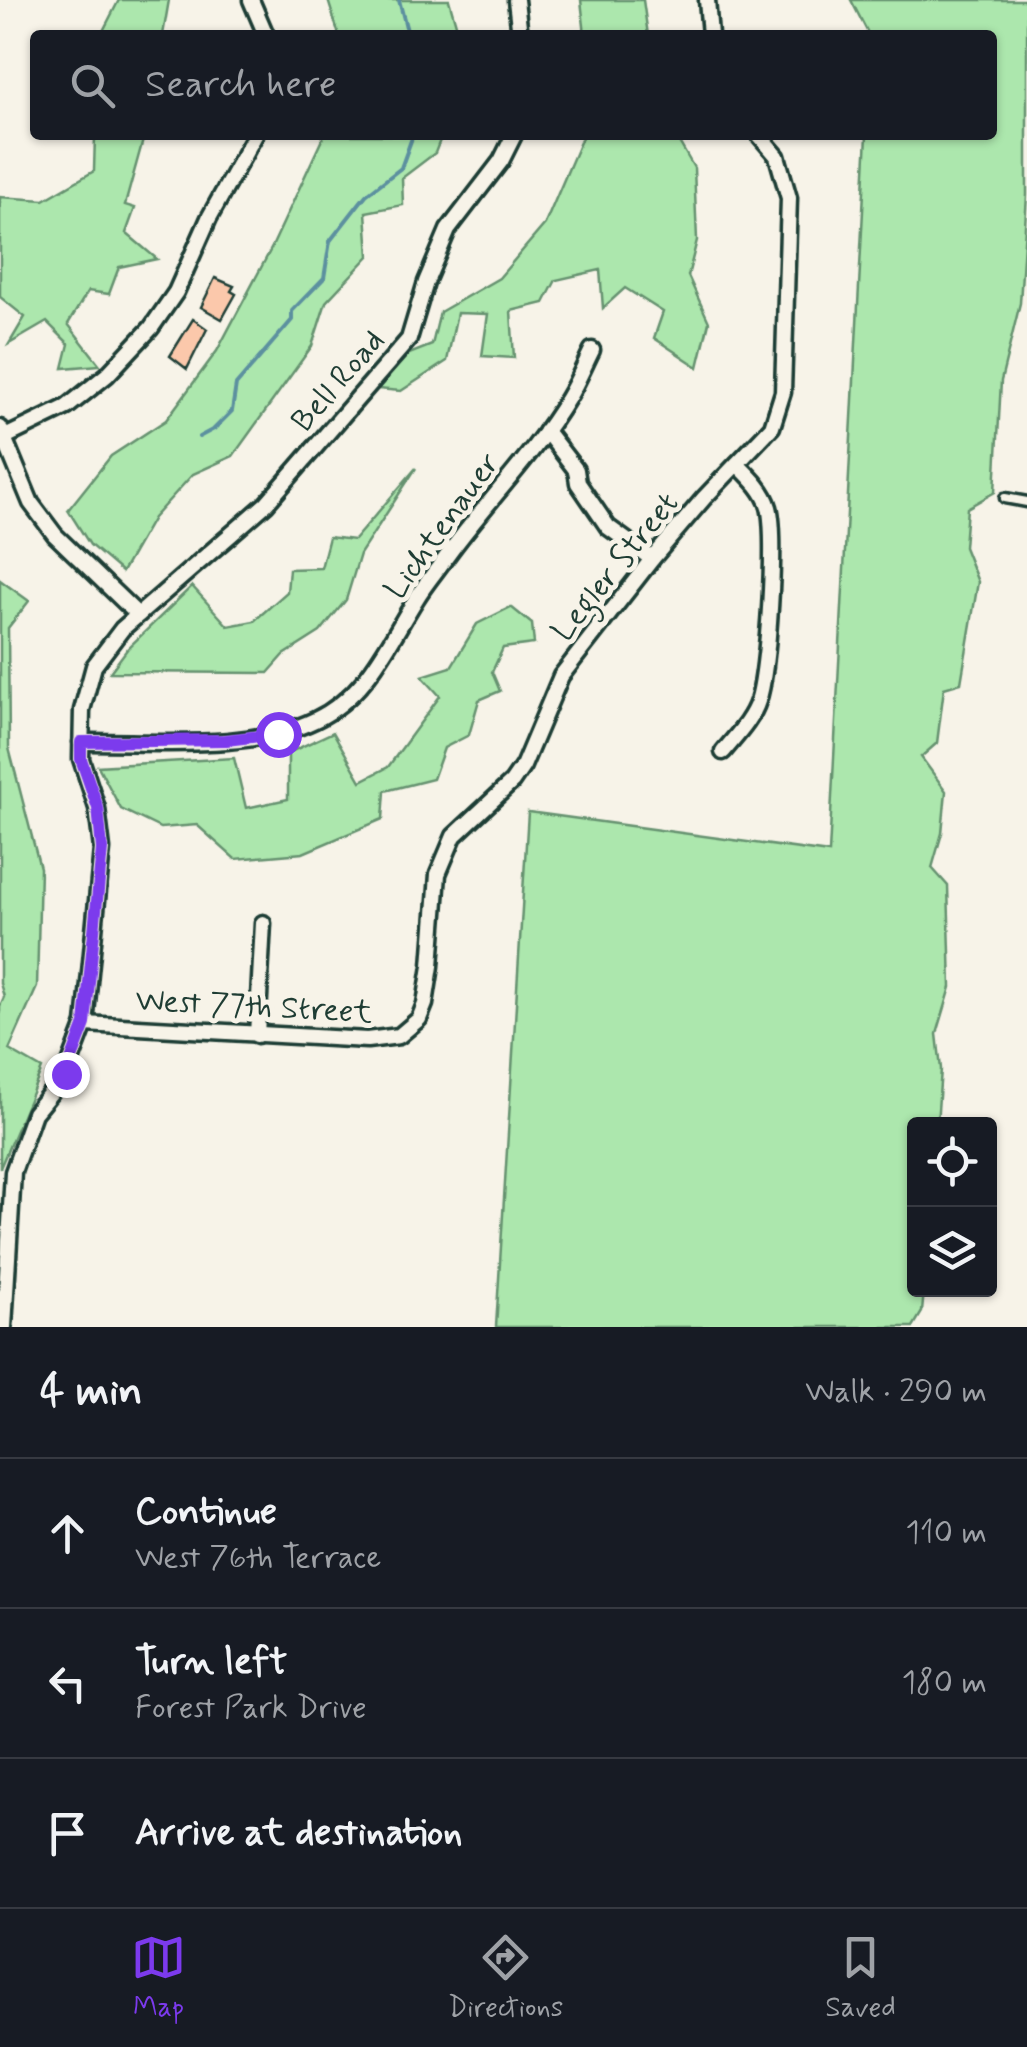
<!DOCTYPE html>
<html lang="en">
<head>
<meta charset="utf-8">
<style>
	body { margin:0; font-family:Mynerve,sans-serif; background:#242831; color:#f1f3f6 }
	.controls { position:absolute; right:30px; bottom:30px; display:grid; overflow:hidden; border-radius:10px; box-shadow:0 2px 8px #0004 }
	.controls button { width:90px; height:90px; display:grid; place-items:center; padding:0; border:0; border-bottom:2px solid #363941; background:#171b24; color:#f1f3f6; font:50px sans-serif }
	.stop { position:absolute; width:30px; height:30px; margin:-22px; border:8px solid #7c3aed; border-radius:50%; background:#fff }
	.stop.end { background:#7c3aed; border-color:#fff; box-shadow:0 2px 10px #0008 }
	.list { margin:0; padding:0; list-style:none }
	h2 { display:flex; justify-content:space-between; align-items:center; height:130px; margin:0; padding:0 40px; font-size:42px }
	h2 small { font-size:32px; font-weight:400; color:#9ea1a6 }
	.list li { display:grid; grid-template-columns:65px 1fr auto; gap:30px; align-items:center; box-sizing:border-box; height:150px; padding:0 40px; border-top:2px solid #363941 }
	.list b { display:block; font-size:38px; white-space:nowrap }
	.list p { margin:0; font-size:32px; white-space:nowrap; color:#9ea1a6 }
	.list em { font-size:32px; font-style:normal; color:#9ea1a6 }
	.icon { flex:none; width:55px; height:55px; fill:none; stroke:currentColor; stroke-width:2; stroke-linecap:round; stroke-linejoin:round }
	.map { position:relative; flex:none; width:1027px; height:1327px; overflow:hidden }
	.search { position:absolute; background:#171b24; box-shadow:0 2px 8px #0004; left:30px; right:30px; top:30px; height:110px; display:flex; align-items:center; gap:25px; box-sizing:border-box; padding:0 35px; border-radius:10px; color:#9ea1a6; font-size:38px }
	.sheet { height:580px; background:#171b24 }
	nav { display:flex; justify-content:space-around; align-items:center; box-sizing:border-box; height:140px; border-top:2px solid #363941; background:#171b24; font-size:28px; color:#9ea1a6 }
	nav a { display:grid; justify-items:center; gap:5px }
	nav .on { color:#7c3aed }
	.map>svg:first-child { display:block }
	.green { fill:#ace7ad; stroke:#669270; stroke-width:2.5 }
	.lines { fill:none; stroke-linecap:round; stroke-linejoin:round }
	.stream { stroke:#5c909f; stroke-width:4 }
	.building { fill:#fbc8ab; stroke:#1f3d34; stroke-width:2.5 }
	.service-casing { stroke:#1f3d34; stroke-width:15 }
	.minor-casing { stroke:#1f3d34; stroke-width:21 }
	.service { stroke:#f7f3e8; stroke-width:8 }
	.minor { stroke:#f7f3e8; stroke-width:14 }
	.route { stroke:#7c3aed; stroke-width:12 }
	.labels { text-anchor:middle; stroke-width:10; stroke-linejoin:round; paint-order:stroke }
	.street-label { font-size:32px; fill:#1f3d34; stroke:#f7f3e8 }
</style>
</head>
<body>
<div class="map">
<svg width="1027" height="1327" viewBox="0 0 1027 1327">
	<rect width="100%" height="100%" fill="#f7f3e8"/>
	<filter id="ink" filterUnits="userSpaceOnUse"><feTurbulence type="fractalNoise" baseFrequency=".01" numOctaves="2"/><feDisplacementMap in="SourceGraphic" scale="20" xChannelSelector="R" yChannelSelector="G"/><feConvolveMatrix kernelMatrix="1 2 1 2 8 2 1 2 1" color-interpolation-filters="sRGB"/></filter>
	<g filter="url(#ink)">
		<!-- green -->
		<g class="green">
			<path d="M119,0H169L163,35H101Z"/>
			<path d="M328,0H449L459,35H339Z"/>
			<path d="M581,0H643L648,35H585Z"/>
			<path d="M851,0H1027V195L1020,303L1001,381L995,492L967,508L964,547L978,582L961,683L944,688L937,743L921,757L946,791L942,833L932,868L948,886L951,987L937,1034L941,1069L937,1124H914V1290H924L922,1312L913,1327H496L528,812L829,853L867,135H992V35H869Z"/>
			<path d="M95,135H160L143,140L125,205L135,208L126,233L157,259L119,267L109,294L88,291L68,324L100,365L63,368L69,344L47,322L9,344L25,317L0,297V197L44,200L94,171Z"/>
			<path d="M324,135H442L435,153L402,178L403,205L366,212L369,256L326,302L312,346L233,456L193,474L153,518L122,572L90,545L68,510L111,456L166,420L217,351L272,247Z"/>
			<path d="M583,135H675L694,168L697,240L688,276L709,322L698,367L654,338L663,312L625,288L603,308L600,270L556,280L544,303L511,311L514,358L482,356L488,314L457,313L447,361L401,391L377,389L409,354L432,345L440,312L499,278L545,224Z"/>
			<path d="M416,468L360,554L346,600L320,632L284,655L268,673L110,672L128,648L192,586L228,626L254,621L287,592L289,569L321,568L329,537L354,540Z"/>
			<path d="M0,580L29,601L8,628L9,748L40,868L37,987L9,1050L42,1069L0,1168V1006L4,997L0,983Z"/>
			<path d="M511,607L532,624L534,644L503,648L492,672L500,691L479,700L469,735L444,748L433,779L385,791L383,819L303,853L235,859L197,825L160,828L121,809L98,766L234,758L246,808L288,799V753L333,732L361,781L388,767L440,696L422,676L451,667L477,624Z"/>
		</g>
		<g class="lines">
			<!-- stream -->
			<g class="stream">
				<path d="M399,0L408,35"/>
				<path d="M199,437L214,429L232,411L236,385L292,320V311L324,278L330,241L366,195L401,168L413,135"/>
			</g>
		</g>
		<!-- building -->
		<g class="building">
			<path d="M215,278L234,286L231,291L236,294L222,319L201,307Z"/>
			<path d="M193,319L207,329L187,369L170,356Z"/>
		</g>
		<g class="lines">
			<!-- service casing -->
			<g class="service-casing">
				<path id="service" d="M1005,498L1027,502"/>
			</g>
			<!-- minor casing -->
			<g class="minor-casing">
				<g id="minor">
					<path d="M251,0L266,35"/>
					<path d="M516,0L520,35"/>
					<path d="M707,0L710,35"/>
					<path d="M0,428L31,503L55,535L138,615"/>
					<path d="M546,431L576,470L578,483L608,527L652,559"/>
					<path d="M3,438L67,407L107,375L151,328L176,292L209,218L255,135"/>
					<path d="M81,742C154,741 249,752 315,720C367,695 387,645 416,599C425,584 437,570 447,556C486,502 534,455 568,398C577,383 584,366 592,350"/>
					<path d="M723,752C735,737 752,720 758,701C768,673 777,536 769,507C764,490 750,477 737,464"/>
					<path d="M85,1024L367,1040L399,1036L419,1019L425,1004L431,966L438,874L454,836L512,782L523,766L561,676L652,559L704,498L772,427L783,392L789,198L777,156L759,135"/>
					<path d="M257,1035L263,923"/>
					<path d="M4,1327L13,1172L34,1113L66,1074L85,1024L102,849L97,808L81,759L82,710L94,666L122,629L266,504L409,339L426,282L448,230L501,161L514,135"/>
				</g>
			</g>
			<!-- service -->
			<use href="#service" class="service"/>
			<!-- minor -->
			<use href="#minor" class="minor"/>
		</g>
	</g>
	<g class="lines" filter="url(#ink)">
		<!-- route -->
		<path class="route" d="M66,1074L85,1024L102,849L98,808L81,759V742L226,740L278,734"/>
	</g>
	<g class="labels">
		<!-- street labels -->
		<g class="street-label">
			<text transform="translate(337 380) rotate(-49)" y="11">Bell Road</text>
			<text transform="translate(441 525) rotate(-54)" y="11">Lichtenauer</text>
			<text transform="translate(614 566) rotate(-51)" y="11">Legler Street</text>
			<text transform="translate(254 1005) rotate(3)" y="11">West 77th Street</text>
		</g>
	</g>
</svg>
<div class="controls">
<button><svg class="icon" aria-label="locate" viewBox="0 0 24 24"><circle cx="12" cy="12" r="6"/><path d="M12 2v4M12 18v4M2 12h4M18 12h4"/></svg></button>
<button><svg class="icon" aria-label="layers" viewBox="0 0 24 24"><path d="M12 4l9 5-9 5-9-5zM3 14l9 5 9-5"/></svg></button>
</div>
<div class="stop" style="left:278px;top:734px"></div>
<div class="stop end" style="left:66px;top:1074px"></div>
<div class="search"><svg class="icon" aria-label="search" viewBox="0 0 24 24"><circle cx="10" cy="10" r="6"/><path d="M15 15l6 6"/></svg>Search here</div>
</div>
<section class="sheet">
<h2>4 min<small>Walk · 290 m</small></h2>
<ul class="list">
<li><svg class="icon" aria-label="ahead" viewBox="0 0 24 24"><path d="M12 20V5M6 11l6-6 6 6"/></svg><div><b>Continue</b><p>West 76th Terrace</p></div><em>110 m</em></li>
<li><svg class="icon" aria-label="left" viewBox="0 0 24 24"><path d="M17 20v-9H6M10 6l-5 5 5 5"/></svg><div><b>Turn left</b><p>Forest Park Drive</p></div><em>180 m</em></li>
<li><svg class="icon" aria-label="arrive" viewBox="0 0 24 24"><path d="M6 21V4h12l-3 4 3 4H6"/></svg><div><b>Arrive at destination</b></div></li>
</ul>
</section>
<nav>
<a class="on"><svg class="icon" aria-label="map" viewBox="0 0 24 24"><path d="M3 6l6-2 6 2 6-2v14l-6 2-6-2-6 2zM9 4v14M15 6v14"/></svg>Map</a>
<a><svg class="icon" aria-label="directions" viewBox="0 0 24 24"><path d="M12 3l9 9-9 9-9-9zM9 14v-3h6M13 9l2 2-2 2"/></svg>Directions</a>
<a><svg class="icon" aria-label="saved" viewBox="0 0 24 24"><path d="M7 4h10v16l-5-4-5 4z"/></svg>Saved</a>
</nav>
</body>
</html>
